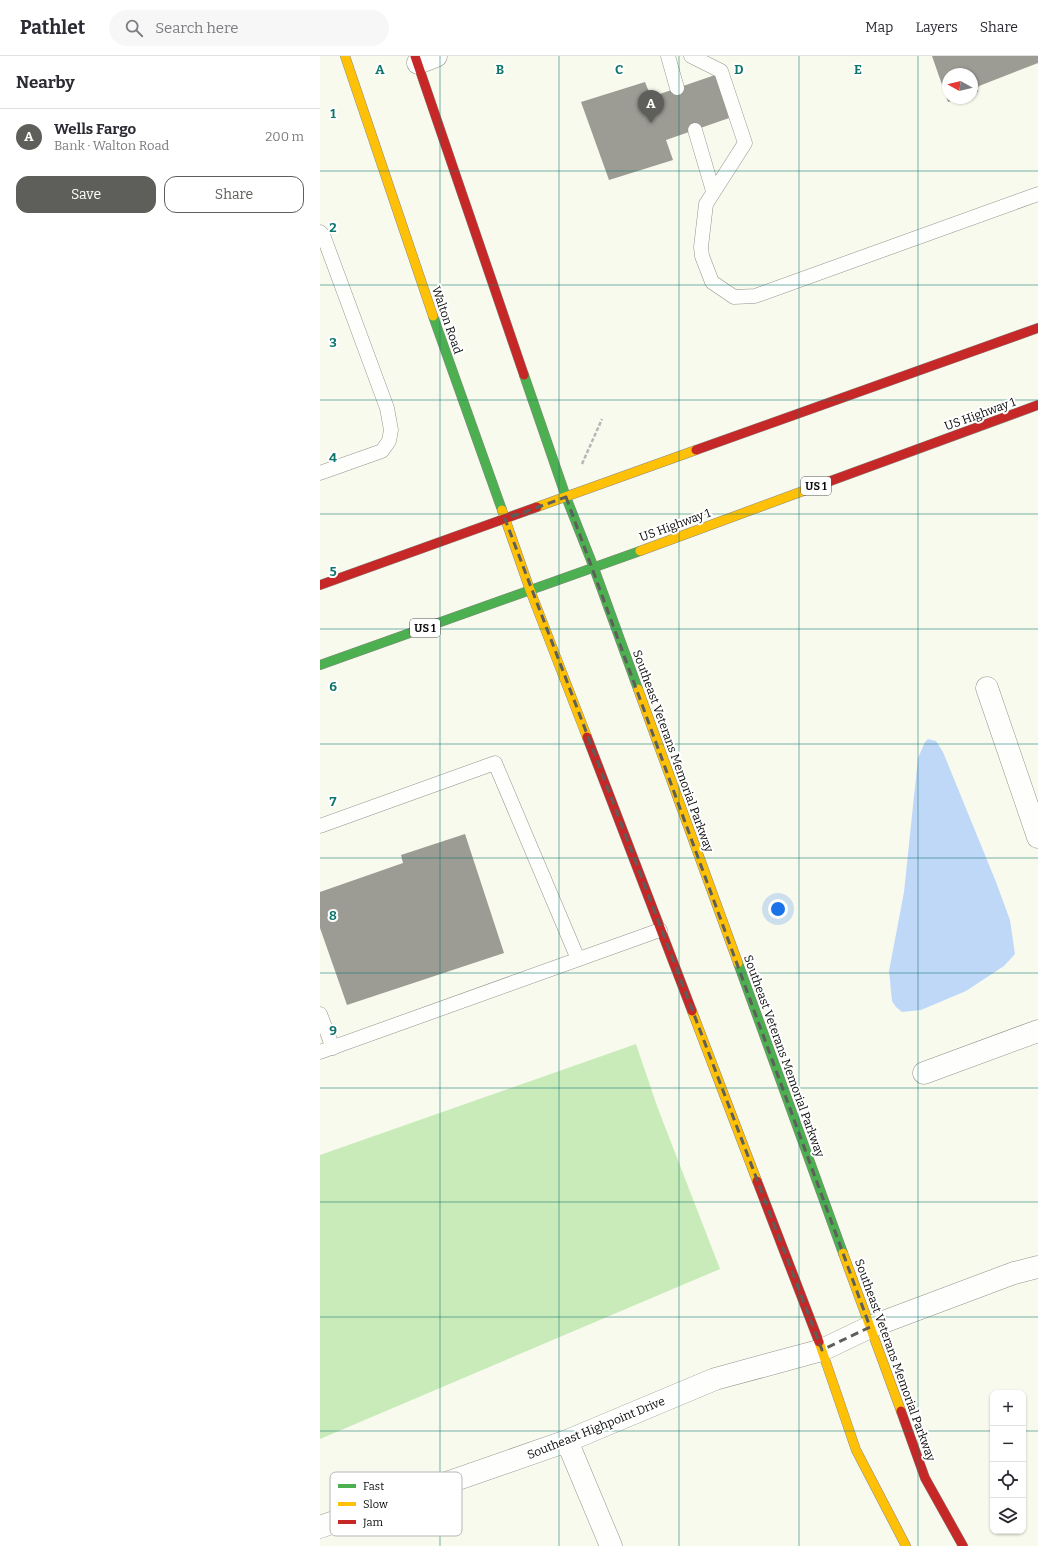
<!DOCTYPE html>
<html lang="en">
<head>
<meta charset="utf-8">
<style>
	body { margin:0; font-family:Bitter,serif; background:#f7f7f7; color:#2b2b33 }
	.controls { position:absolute; right:12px; bottom:12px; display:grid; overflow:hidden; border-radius:8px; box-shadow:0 1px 3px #0004 }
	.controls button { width:36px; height:36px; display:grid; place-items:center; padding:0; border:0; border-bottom:1px solid #e1e1e2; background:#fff; color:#2b2b33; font:20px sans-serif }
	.compass { position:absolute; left:622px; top:12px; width:36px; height:36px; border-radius:50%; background:#fff; box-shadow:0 1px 3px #0004; rotate:278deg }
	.you { position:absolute; left:458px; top:853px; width:14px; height:14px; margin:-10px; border:3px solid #fff; border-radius:50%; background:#1a73e8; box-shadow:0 0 0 6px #1a73e833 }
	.badge { display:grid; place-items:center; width:26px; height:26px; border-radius:50%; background:#5e5f5a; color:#fff; font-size:13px; font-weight:700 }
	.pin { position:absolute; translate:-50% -33px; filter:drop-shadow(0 1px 2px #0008) }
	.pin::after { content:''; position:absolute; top:21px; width:14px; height:12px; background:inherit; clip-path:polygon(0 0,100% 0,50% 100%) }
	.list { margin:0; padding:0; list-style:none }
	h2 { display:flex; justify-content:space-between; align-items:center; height:52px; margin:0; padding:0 16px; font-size:17px }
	h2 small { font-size:13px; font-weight:400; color:#7c7c81 }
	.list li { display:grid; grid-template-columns:26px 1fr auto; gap:12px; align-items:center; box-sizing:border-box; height:56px; padding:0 16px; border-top:1px solid #e1e1e2 }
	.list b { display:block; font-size:15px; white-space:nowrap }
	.list p { margin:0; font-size:13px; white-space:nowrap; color:#7c7c81 }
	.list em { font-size:13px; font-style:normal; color:#7c7c81 }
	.actions { display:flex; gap:8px; padding:12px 16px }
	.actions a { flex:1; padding:9px 0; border:1px solid #5e5f5a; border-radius:12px; text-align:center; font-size:14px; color:#5e5f5a }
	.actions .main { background:#5e5f5a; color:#fff }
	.icon { flex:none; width:22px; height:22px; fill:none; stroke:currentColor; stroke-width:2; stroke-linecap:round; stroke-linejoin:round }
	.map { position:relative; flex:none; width:718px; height:1490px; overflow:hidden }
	header { display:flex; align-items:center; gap:24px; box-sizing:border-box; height:56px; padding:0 20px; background:#fff; border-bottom:1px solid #e1e1e2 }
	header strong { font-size:19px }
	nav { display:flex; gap:22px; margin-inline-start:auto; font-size:14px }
	.search { width:280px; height:36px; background:#f7f7f7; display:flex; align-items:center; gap:10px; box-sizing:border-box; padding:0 14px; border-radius:22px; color:#7c7c81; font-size:15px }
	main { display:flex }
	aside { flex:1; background:#fff }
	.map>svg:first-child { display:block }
	.forest { fill:#c8ebb9 }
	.water { fill:#c0d8f8 }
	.building { fill:#9c9b94 }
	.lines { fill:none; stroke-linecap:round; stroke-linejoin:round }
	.lane-casing { stroke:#92938d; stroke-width:15 }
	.street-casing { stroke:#92938d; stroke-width:23 }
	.fast-casing { stroke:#898984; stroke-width:10 }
	.slow-casing { stroke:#898984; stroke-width:10 }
	.jam-casing { stroke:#898984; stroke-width:10 }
	.path { stroke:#b7b7b5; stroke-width:2.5; stroke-dasharray:4 2; stroke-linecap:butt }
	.lane { stroke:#fefefc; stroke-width:14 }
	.street { stroke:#fefefc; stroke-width:22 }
	.fast { stroke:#4caf50; stroke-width:9 }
	.slow { stroke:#ffc107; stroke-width:9 }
	.jam { stroke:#c62828; stroke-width:9 }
	.marked { fill:none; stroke:#5e5f5a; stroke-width:3; stroke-dasharray:8 5; stroke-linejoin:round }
	.grid { fill:none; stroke:#0f766e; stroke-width:1; stroke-opacity:0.55 }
	.labels { text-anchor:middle; stroke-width:4; stroke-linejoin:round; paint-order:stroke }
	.shield { fill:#fff; stroke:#545454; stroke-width:1 }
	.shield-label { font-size:11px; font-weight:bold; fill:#0b0b0b }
	.street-label { font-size:12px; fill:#0b0b0b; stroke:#fff }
	.key { fill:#fff; stroke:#b6b6b6; stroke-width:1 }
	.key-label { font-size:11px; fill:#0b0b0b }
	.grid-label { font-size:13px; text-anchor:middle; font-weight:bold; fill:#0f766e; stroke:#fff; stroke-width:4; stroke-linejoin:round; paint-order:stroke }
</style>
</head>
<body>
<header>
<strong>Pathlet</strong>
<div class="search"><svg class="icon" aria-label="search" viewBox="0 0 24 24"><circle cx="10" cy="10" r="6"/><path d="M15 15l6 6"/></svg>Search here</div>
<nav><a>Map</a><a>Layers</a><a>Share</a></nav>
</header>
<main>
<aside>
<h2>Nearby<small></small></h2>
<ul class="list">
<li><span class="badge">A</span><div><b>Wells Fargo</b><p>Bank · Walton Road</p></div><em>200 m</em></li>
</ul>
<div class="actions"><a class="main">Save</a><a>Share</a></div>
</aside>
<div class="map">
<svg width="718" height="1490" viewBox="0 0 718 1490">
	<rect width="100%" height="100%" fill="#f9faee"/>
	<!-- forest -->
	<path class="forest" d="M316,988L337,1050L400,1213L0,1383V1099Z"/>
	<!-- water -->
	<path class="water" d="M608,683L616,685L623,696L676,826L690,864L695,898L684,910L646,935L601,954L582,956L576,951L572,945L569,915L584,836L598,702L605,686Z"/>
	<!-- building -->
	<g class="building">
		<path d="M612,0H718V7L659,30L657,33L658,36L652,38V18H628V42H643L628,46Z"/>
		<path d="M398,18L412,61L346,84L353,104L289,124L261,46L325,26L331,41Z"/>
		<path d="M145,778L184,897L27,949L0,872V836L83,807L81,799Z"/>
	</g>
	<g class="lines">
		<!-- lane casing -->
		<g class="lane-casing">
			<g id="lane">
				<path d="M348,0L357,32"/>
				<path d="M371,0L401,15L425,87L386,148L381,191L382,200L392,226L414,241L435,240L718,138"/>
				<path d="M375,74L393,135"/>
				<path d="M0,176L3,179L67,352L71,374L69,385L62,395L0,417"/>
				<path d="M0,770L175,707L258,903"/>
				<path d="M0,958L13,992"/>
				<path d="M0,996L340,874"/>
			</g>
		</g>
		<!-- street casing -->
		<g class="street-casing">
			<g id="street">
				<path d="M98,7L116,0"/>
				<path d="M667,632L718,781"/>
				<path d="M604,1017L718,975"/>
				<path d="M247,1385L291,1490"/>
				<path d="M0,1471L247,1385L395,1323L502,1294L550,1271L694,1217L718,1211"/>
			</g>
		</g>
		<!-- fast casing -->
		<g class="fast-casing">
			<g id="fast">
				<path d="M113,260L182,454"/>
				<path d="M204,319L246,441L274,512L318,633"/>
				<path d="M0,609L320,495"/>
				<path d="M418,907L523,1197"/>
			</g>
		</g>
		<!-- slow casing -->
		<g class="slow-casing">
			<g id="slow">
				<path d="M25,0L113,260"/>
				<path d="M217,451L376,394"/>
				<path d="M182,454L210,534L267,681"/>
				<path d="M320,495L494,431"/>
				<path d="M318,633L418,907"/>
				<path d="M372,955L437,1125"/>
				<path d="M523,1197L581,1355"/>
				<path d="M499,1286L536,1394L586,1490"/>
			</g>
		</g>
		<!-- jam casing -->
		<g class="jam-casing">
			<g id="jam">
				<path d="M95,0L204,319"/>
				<path d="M376,394L718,272"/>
				<path d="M494,431L718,349"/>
				<path d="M0,529L217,451"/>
				<path d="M267,681L372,955"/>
				<path d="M437,1125L499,1286"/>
				<path d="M581,1355L605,1422L643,1490"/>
			</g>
		</g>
		<!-- path -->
		<path class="path" d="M262,408L282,363"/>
		<!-- lane -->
		<use href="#lane" class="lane"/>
		<!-- street -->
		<use href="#street" class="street"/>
		<!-- fast -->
		<use href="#fast" class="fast"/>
		<!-- slow -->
		<use href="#slow" class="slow"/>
		<!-- jam -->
		<use href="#jam" class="jam"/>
	</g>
	<!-- marked area -->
	<path class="marked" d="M246,441L550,1271L502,1294L185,463Z"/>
	<!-- grid -->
	<path class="grid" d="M120,0V1490M239,0V1490M359,0V1490M479,0V1490M598,0V1490M0,115H718M0,229H718M0,344H718M0,458H718M0,573H718M0,688H718M0,802H718M0,917H718M0,1032H718M0,1146H718M0,1261H718M0,1375H673M703,1375H718"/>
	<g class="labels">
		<!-- shield labels -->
		<g class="shield">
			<rect x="481" y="421" width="30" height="18" rx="3"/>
			<rect x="90" y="563" width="30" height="18" rx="3"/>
		</g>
		<g class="shield-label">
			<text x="496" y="434">US 1</text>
			<text x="105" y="576">US 1</text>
		</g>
		<!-- street labels -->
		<g class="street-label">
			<text transform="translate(127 264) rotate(71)" y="4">Walton Road</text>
			<text transform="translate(660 358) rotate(-20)" y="4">US Highway 1</text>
			<text transform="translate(355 469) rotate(-20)" y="4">US Highway 1</text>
			<text transform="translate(353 695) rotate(70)" y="4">Southeast Veterans Memorial Parkway</text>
			<text transform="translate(464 1000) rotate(70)" y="4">Southeast Veterans Memorial Parkway</text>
			<text transform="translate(575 1304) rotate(70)" y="4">Southeast Veterans Memorial Parkway</text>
			<text transform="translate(276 1372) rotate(-22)" y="4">Southeast Highpoint Drive</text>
		</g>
	</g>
	<!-- legend -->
	<rect x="10" y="1416" width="132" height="64" rx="6" class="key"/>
	<rect x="18" y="1428" width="18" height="4" fill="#4caf50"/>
	<rect x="18" y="1446" width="18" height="4" fill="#ffc107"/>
	<rect x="18" y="1464" width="18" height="4" fill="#c62828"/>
	<g class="key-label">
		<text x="43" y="1434">Fast</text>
		<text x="43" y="1452">Slow</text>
		<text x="43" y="1470">Jam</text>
	</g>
	<g class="grid-label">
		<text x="60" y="18">A</text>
		<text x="180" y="18">B</text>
		<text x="299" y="18">C</text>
		<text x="419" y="18">D</text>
		<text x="538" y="18">E</text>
		<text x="13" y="62">1</text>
		<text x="13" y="176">2</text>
		<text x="13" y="291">3</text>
		<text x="13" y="406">4</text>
		<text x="13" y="520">5</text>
		<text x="13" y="635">6</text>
		<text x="13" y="750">7</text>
		<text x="13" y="864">8</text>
		<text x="13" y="979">9</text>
	</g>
</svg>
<div class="controls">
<button>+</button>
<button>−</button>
<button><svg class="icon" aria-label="locate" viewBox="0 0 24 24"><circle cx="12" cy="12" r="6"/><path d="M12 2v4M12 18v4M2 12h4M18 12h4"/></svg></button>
<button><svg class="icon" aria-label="layers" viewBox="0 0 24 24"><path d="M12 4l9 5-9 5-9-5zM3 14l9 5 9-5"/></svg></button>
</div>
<svg class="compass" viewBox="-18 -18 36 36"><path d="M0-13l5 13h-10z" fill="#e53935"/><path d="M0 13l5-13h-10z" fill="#7c7c81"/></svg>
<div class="you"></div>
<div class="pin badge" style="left:331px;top:67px">A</div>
</div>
</main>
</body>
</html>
